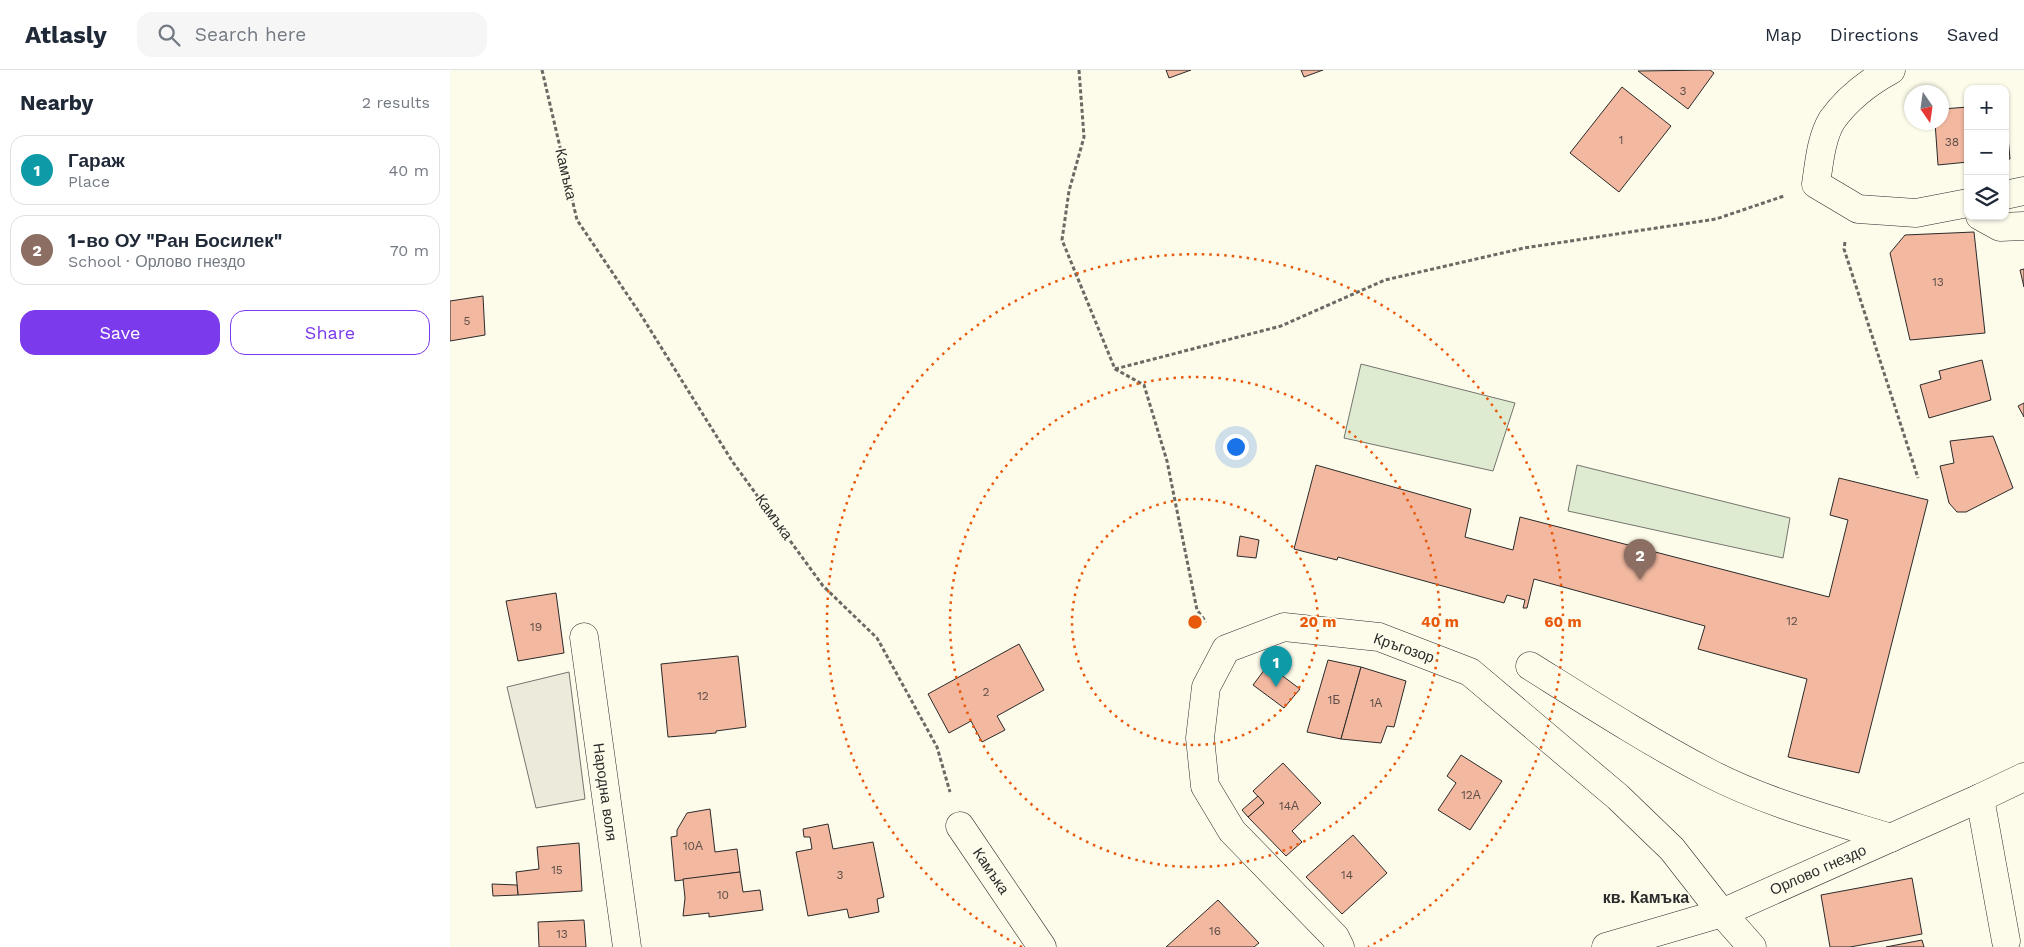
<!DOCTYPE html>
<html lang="en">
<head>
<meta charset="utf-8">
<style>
	body { margin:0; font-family:"Work Sans",sans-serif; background:#f6f6f7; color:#1f2937 }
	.controls { position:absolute; right:15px; top:15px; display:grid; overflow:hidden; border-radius:10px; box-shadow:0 1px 4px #0004 }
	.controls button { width:45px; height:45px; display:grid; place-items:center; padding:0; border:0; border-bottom:1px solid #e0e1e3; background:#fff; color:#1f2937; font:25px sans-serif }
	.compass { position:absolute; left:1454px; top:15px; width:45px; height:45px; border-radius:50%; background:#fff; box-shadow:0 1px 4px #0004; rotate:167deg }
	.you { position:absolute; left:785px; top:376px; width:18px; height:18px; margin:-12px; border:4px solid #fff; border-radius:50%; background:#1a73e8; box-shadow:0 0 0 8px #1a73e833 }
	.badge { display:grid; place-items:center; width:32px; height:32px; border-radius:50%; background:#7c3aed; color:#fff; font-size:16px; font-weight:700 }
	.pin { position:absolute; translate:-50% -41px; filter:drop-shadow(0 1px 2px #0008) }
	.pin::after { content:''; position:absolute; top:26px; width:18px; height:15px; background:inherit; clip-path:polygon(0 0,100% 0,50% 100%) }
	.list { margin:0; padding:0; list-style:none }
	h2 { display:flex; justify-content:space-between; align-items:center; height:65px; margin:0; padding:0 20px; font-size:21px }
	h2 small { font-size:16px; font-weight:400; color:#747a83 }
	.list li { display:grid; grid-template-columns:32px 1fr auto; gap:15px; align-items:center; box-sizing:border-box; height:70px; margin:0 10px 10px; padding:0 10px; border:1px solid #e0e1e3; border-radius:15px }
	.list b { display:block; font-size:19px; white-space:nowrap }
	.list p { margin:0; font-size:16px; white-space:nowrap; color:#747a83 }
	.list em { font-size:16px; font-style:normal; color:#747a83 }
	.actions { display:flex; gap:10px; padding:15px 20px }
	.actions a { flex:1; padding:11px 0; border:1px solid #7c3aed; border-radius:15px; text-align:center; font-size:18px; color:#7c3aed }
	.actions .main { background:#7c3aed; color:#fff }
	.icon { flex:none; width:28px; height:28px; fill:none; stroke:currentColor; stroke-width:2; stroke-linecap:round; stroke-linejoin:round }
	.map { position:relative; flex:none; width:1574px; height:877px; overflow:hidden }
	header { display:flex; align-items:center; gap:30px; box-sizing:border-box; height:70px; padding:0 25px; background:#fff; border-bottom:1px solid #e0e1e3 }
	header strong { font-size:24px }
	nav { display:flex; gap:28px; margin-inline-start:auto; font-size:18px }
	.search { width:350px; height:45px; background:#f6f6f7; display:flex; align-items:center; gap:12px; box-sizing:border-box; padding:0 18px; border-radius:15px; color:#747a83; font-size:19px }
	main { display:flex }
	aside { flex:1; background:#fff }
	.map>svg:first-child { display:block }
	.green { fill:#deebd1; stroke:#74746e }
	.parking { fill:#eceadb; stroke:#74746e }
	.building { fill:#f2b8a0; stroke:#2b2b2b }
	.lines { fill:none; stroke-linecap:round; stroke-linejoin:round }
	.minor-casing { stroke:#2b2b2b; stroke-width:29 }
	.path { stroke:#6a6964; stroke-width:3; stroke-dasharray:4 2.5; stroke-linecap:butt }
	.minor { stroke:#fdfbea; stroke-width:28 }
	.ring { fill:none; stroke:#e8590c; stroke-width:2.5; stroke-dasharray:2.5 5 }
	.labels { text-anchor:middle; stroke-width:4; stroke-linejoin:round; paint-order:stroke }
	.number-label { font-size:12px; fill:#5d4e48 }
	.street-label { font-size:15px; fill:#2b2b2b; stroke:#fdfbea }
	.neighbourhood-label { font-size:16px; font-weight:bold; fill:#2b2b2b; stroke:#fdfbea }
	.centre { fill:#e8590c; stroke:#fdfbea; stroke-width:2.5 }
	.ring-label { font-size:15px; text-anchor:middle; font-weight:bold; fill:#e8590c; stroke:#fdfbea; stroke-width:4; stroke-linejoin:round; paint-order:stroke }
</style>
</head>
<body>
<header>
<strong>Atlasly</strong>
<div class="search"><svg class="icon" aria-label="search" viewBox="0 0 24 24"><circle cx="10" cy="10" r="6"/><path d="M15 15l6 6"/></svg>Search here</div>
<nav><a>Map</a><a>Directions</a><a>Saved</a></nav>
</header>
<main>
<aside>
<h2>Nearby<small>2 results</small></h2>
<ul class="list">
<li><span class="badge" style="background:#0f9aa8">1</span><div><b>Гараж</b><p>Place</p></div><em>40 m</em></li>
<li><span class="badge" style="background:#8d6e63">2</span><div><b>1-во ОУ &quot;Ран Босилек&quot;</b><p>School · Орлово гнездо</p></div><em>70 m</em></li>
</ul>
<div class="actions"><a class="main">Save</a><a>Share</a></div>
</aside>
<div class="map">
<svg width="1574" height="877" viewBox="0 0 1574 877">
	<rect width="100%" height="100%" fill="#fdfbea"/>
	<!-- green -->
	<g class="green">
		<path d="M911,294L1065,333L1043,401L894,368Z"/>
		<path d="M1127,395L1340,448L1333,488L1118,441Z"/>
	</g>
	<!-- parking -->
	<path class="parking" d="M119,602L135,729L86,738L57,617Z"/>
	<!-- building -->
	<g class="building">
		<path d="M716,0H741L719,8Z"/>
		<path d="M851,0H873L854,7Z"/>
		<path d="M1260,0L1264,3L1238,39L1188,1Z"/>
		<path d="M1172,17L1221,56L1169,122L1120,83Z"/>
		<path d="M1555,34L1560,89L1555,90Z"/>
		<path d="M1518,37V92L1488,95L1485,52H1492V39Z"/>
		<path d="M1524,162L1535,263L1460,270L1440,183L1455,165Z"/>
		<path d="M1574,199V217L1570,200Z"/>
		<path d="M33,226L35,265L0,271V231Z"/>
		<path d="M1532,290L1541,330L1479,348L1470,315L1491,309L1489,301Z"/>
		<path d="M1574,333V347L1568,336Z"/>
		<path d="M1543,366L1563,418L1516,442H1507L1499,433L1490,396L1504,393L1500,371Z"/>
		<path d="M866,395L1021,439L1015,467L1063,480L1070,447L1379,527L1398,450L1380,445L1389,408L1478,430L1409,703L1338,687L1357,609L1248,579L1255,556L1084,509L1077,538H1073L1075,530L1057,525L1054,533L888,487L887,490L844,479Z"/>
		<path d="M790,466L809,470L806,488L787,486Z"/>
		<path d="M106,523L114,583L68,591L56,531Z"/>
		<path d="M569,574L594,620L547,646L555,660L532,672L521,651L499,663L478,624Z"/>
		<path d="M288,586L296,657L266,661V663L218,667L211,594Z"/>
		<path d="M878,590L911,597L891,669L857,662Z"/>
		<path d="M818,595L850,619L834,638L803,615Z"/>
		<path d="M911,597L956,611L944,657L937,656L931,673L891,669Z"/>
		<path d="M1011,685L1052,711L1020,760L988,740L1006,713L997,706Z"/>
		<path d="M833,693L871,733L842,761L852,772L836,786L798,747L814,733L803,721Z"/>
		<path d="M808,726L814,733L798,747L792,740Z"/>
		<path d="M260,739L265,782L287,779L290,802L225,811L221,767L227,766V760L237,743Z"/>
		<path d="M378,754L383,779L423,772L434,827L427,829L429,842L399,848L397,839L358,846L346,782L362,779L360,767H354L353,759Z"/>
		<path d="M903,765L937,803L892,844L856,807Z"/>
		<path d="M129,773L132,821L68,825L66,802L89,799L87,777Z"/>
		<path d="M290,802L293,822L310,820L313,840L259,847V843L233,846L235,828L233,809Z"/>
		<path d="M1462,808L1472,864L1400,877H1380L1371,825Z"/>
		<path d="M42,814L67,815L68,825L43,826Z"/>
		<path d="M768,830L809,873L804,877H716Z"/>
		<path d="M134,850L136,877H89L88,852Z"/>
		<path d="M1472,870L1474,877H1436Z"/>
	</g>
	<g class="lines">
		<!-- minor casing -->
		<g class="minor-casing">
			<g id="minor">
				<path d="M1441,0C1419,12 1397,29 1382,50C1371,68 1369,94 1366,114L1408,139L1466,143L1518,133"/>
				<path d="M1555,125L1574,121"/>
				<path d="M1530,146L1550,157L1574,156"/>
				<path d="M134,567L177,877"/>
				<path d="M1080,596C1139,633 1198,671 1259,703C1317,733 1379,749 1441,768"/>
				<path d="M1530,728L1556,871"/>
				<path d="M510,756L592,877"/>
				<path d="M890,877L885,867L782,761L755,716L750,668L756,617L776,579L834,557L929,567L1020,602L1168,727L1222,779L1272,843L1302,877"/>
				<path d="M1156,877L1272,843L1530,728L1574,707"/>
			</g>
		</g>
		<!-- path -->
		<g class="path">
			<path d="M92,0L127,150L191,245L282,391L373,516L427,568L487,677L500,722"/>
			<path d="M629,0L634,67L619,121L612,170L665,299L694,315L717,391L747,540L756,552"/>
			<path d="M1395,172L1394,179L1468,408"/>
			<path d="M665,299L831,256L935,210L1074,178L1266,149L1334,126"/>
		</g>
		<!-- minor -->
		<use href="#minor" class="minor"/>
	</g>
	<!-- distance rings -->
	<g class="ring">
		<circle cx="745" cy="552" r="123"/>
		<circle cx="745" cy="552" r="245"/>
		<path d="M572 877A368 368 0 1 1 918 877"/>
	</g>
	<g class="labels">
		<!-- number labels -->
		<g class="number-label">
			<text x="1233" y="25">3</text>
			<text x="1171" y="74">1</text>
			<text x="1502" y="76">38</text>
			<text x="1488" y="216">13</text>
			<text x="17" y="255">5</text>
			<text x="1342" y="555">12</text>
			<text x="86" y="561">19</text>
			<text x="536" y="626">2</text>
			<text x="253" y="630">12</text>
			<text x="884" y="634">1Б</text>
			<text x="926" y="637">1А</text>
			<text x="1021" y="729">12А</text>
			<text x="839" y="740">14А</text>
			<text x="243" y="780">10А</text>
			<text x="107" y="804">15</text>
			<text x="390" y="809">3</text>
			<text x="897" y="809">14</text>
			<text x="273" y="829">10</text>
			<text x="765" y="865">16</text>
			<text x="112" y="868">13</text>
		</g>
		<!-- street labels -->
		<g class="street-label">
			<text transform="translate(116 104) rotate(77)" y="5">Камъка</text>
			<text transform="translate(324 447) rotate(54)" y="5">Камъка</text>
			<text transform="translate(954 578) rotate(19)" y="5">Кръгозор</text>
			<text transform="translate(155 722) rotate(82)" y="5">Народна воля</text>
			<text transform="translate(1368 800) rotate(-24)" y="5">Орлово гнездо</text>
			<text transform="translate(541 801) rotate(56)" y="5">Камъка</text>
		</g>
		<!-- neighbourhood labels -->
		<g class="neighbourhood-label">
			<text x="1196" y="833">кв. Камъка</text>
		</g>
	</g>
	<circle cx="745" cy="552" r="8" class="centre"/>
	<g class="ring-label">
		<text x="868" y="557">20 m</text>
		<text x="990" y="557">40 m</text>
		<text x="1113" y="557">60 m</text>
	</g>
</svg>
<div class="controls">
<button>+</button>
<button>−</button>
<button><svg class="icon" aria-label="layers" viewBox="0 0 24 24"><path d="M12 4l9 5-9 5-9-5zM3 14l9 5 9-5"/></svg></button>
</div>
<svg class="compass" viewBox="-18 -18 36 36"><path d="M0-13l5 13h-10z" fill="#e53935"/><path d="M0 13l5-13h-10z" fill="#747a83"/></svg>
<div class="you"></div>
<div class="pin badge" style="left:826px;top:617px;background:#0f9aa8">1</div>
<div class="pin badge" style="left:1190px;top:510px;background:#8d6e63">2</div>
</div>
</main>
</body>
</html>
